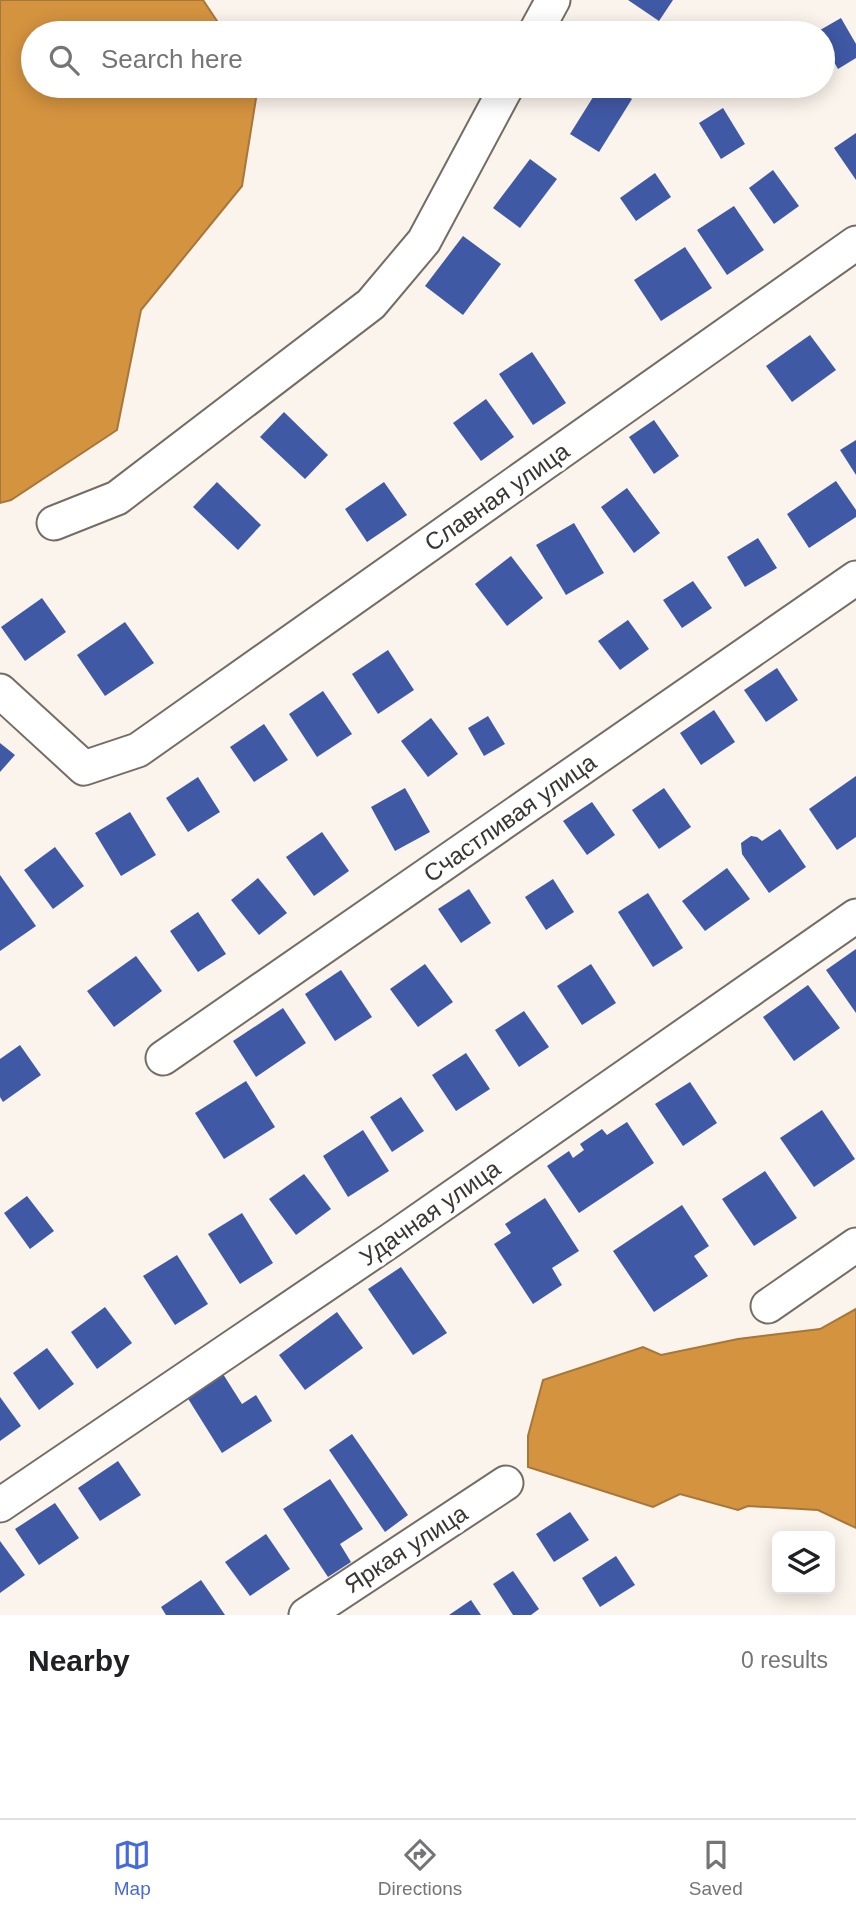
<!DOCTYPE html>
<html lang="en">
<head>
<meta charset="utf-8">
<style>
	body { margin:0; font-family:Arial,sans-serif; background:#f6f6f6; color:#202124 }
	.controls { position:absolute; right:21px; bottom:21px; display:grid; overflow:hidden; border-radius:10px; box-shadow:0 4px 18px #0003 }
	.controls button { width:63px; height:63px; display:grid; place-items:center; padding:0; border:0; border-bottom:2px solid #e0e0e0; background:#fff; color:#202124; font:35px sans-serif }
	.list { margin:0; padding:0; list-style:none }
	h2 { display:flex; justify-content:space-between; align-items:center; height:91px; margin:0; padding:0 28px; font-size:30px }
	h2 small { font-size:23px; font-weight:400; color:#757577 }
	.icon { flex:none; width:38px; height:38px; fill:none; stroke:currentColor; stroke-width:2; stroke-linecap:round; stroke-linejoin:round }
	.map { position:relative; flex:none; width:856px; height:1615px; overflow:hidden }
	.search { position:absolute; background:#fff; box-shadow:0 4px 18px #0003; left:21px; right:21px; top:21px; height:77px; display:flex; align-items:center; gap:18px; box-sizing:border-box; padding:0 24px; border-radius:38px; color:#757577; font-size:26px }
	.sheet { height:203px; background:#fff }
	nav { display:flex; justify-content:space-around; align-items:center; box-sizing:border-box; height:98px; border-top:2px solid #e0e0e0; background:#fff; font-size:19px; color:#757577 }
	nav a { display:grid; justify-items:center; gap:4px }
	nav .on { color:#4869dc }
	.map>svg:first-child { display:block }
	.water { fill:#d4933f; stroke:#a6773b; stroke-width:2 }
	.building { fill:#4059a5 }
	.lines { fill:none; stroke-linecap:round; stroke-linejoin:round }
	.minor-casing { stroke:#736d66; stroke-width:37 }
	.minor { stroke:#fff; stroke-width:33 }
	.labels { text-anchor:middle; stroke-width:7; stroke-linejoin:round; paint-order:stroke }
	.street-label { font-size:24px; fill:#393633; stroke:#fff }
</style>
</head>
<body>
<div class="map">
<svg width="856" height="1615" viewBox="0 0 856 1615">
	<rect width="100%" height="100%" fill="#fbf4ec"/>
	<!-- water -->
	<g class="water">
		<path d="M0,0H203L225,33H33V86H258L242,186L141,310L117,430L11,500L0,503Z"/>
		<path d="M856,1309V1528L818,1510L748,1506L738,1510L680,1494L653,1507L528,1467V1436L543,1380L643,1347L661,1355L738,1339L820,1329Z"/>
	</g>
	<!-- building -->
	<g class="building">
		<path d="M628,0H673L659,21Z"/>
		<path d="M841,18L856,44V58L838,69L823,43V33H815Z"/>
		<path d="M600,86H609L632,99L599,152L570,134Z"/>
		<path d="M790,86H811L796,95Z"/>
		<path d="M723,108L745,144L721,159L699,123Z"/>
		<path d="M856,133V180L834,148Z"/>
		<path d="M530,159L557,179L520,228L493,208Z"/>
		<path d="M773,170L799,206L774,224L749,188Z"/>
		<path d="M655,173L671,197L636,221L620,198Z"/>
		<path d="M734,206L764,250L727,275L697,230Z"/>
		<path d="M463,236L501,264L463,315L425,286Z"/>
		<path d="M685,247L712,288L661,321L634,280Z"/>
		<path d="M810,335L836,370L792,402L766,366Z"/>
		<path d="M532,352L566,403L533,425L499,374Z"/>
		<path d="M486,399L514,437L481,461L453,423Z"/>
		<path d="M284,412L328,455L305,479L260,437Z"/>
		<path d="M654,420L679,456L654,474L629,437Z"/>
		<path d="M856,440V475L840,450Z"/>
		<path d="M836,481L856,510V517L809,548L787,514Z"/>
		<path d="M217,482L261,525L238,550L193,507Z"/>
		<path d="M384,482L407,515L367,542L345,509Z"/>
		<path d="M627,488L660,533L634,553L601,507Z"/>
		<path d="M574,523L604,573L566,595L536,545Z"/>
		<path d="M758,538L777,568L745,587L727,557Z"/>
		<path d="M511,556L543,598L507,626L475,584Z"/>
		<path d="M693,581L712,608L682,628L663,600Z"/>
		<path d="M42,598L66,632L25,661L1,627Z"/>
		<path d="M628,620L649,649L620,670L598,641Z"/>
		<path d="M125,622L154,663L105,696L77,655Z"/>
		<path d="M388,650L414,690L378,714L352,674Z"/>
		<path d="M777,668L798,700L766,722L744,690Z"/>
		<path d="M323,691L352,734L317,757L289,714Z"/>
		<path d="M714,710L735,742L701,765L680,733Z"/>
		<path d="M488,716L505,744L484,756L468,728Z"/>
		<path d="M431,718L458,754L428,777L401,741Z"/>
		<path d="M264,724L288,760L254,782L230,747Z"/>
		<path d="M0,743L15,755L0,772Z"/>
		<path d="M856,776V837L837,850L809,809Z"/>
		<path d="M198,777L220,812L188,832L166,798Z"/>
		<path d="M405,788L430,832L395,851L371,807Z"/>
		<path d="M664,788L691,827L659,849L632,810Z"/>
		<path d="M592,802L615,835L587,855L563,821Z"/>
		<path d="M130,812L156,855L121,876L95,833Z"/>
		<path d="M780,829L806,867L769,893L742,854L741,843L751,836L757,837L762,841Z"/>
		<path d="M322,832L349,871L314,896L286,857Z"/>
		<path d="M55,847L84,886L53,909L24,870Z"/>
		<path d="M727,868L750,899L705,931L682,901Z"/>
		<path d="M0,875L36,926L0,951Z"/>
		<path d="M258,878L287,913L259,935L231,900Z"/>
		<path d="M553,879L574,912L546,930L525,897Z"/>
		<path d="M469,889L491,923L461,943L438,909Z"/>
		<path d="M648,893L683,948L653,967L618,912Z"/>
		<path d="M198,912L226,954L198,972L170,931Z"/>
		<path d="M856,949V1013L826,970Z"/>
		<path d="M136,956L162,991L114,1027L87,991Z"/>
		<path d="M425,964L453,1002L418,1027L390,989Z"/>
		<path d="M591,964L616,1003L582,1025L557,986Z"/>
		<path d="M341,970L372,1017L335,1041L305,994Z"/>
		<path d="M808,985L840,1028L794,1061L763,1017Z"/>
		<path d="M283,1008L306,1043L256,1077L233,1041Z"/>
		<path d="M524,1011L549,1047L519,1067L495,1030Z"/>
		<path d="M20,1045L41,1075L3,1102L0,1097V1059Z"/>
		<path d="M466,1053L490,1089L456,1111L432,1075Z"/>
		<path d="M246,1081L275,1127L224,1159L195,1113Z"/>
		<path d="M690,1082L717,1123L683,1146L655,1104Z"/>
		<path d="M401,1097L424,1131L392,1152L370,1117Z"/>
		<path d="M822,1110L855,1159L814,1187L780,1138Z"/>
		<path d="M627,1122L654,1163L579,1213L547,1166L569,1151L573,1158L584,1150L580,1144L602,1129L607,1135Z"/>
		<path d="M363,1130L389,1171L348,1197L323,1156Z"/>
		<path d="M765,1171L797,1218L754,1246L722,1199Z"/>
		<path d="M304,1174L331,1209L296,1235L269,1199Z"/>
		<path d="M27,1196L54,1231L30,1249L4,1213Z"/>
		<path d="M545,1198L579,1251L552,1268L562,1285L533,1304L494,1244L511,1233L505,1224Z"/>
		<path d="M682,1205L709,1246L694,1256L708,1276L654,1312L613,1251Z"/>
		<path d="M242,1213L273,1263L240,1284L208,1234Z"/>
		<path d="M177,1255L208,1304L175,1325L143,1276Z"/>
		<path d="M401,1267L447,1333L413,1355L368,1289Z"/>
		<path d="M105,1307L132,1343L97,1369L71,1332Z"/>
		<path d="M337,1312L363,1348L305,1390L279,1355Z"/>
		<path d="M47,1348L74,1384L39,1410L13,1373Z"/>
		<path d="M223,1374L242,1404L256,1395L272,1421L222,1453L187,1397Z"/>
		<path d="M0,1397L21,1426L0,1441Z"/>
		<path d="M352,1434L408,1515L385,1532L329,1450Z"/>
		<path d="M118,1461L141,1495L100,1521L78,1488Z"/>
		<path d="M330,1479L363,1529L340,1544L351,1562L328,1577L283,1509Z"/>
		<path d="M55,1503L79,1538L39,1565L15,1529Z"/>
		<path d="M570,1512L589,1540L554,1562L536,1534Z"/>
		<path d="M266,1534L290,1569L250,1596L225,1562Z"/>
		<path d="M0,1541L25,1575L0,1593Z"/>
		<path d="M616,1556L635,1585L600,1607L582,1578Z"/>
		<path d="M513,1571L539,1609L531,1615H513L493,1584Z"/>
		<path d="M201,1580L225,1615H166L161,1607Z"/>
		<path d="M471,1600L481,1615H449Z"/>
	</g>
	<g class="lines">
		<!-- minor casing -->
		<g class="minor-casing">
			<g id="minor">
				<path d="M535,33L553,0"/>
				<path d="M54,523L117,498L371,304L424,241L507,86"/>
				<path d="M0,691L84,768L138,750L856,243"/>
				<path d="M163,1058L856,578"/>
				<path d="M768,1306L856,1245"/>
				<path d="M0,1505L391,1240L856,916"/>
				<path d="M306,1615L506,1483"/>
			</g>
		</g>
		<!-- minor -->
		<use href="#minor" class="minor"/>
	</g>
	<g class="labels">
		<!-- street labels -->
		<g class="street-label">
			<text transform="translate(497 497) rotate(-35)" y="8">Славная улица</text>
			<text transform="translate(510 818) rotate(-35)" y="8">Счастливая улица</text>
			<text transform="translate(430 1213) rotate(-35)" y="8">Удачная улица</text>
			<text transform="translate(406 1549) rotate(-33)" y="8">Яркая улица</text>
		</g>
	</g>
</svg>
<div class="controls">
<button><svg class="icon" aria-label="layers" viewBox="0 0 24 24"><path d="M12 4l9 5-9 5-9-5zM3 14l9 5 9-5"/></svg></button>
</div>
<div class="search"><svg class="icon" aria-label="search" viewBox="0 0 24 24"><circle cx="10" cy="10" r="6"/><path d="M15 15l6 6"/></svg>Search here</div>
</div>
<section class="sheet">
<h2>Nearby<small>0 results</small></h2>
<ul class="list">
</ul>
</section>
<nav>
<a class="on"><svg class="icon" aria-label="map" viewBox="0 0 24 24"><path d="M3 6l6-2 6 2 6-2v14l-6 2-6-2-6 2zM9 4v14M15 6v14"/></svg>Map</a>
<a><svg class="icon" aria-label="directions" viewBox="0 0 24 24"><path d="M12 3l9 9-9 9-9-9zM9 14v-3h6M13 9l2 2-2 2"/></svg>Directions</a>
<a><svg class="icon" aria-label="saved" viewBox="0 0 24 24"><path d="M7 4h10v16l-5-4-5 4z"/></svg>Saved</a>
</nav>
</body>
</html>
